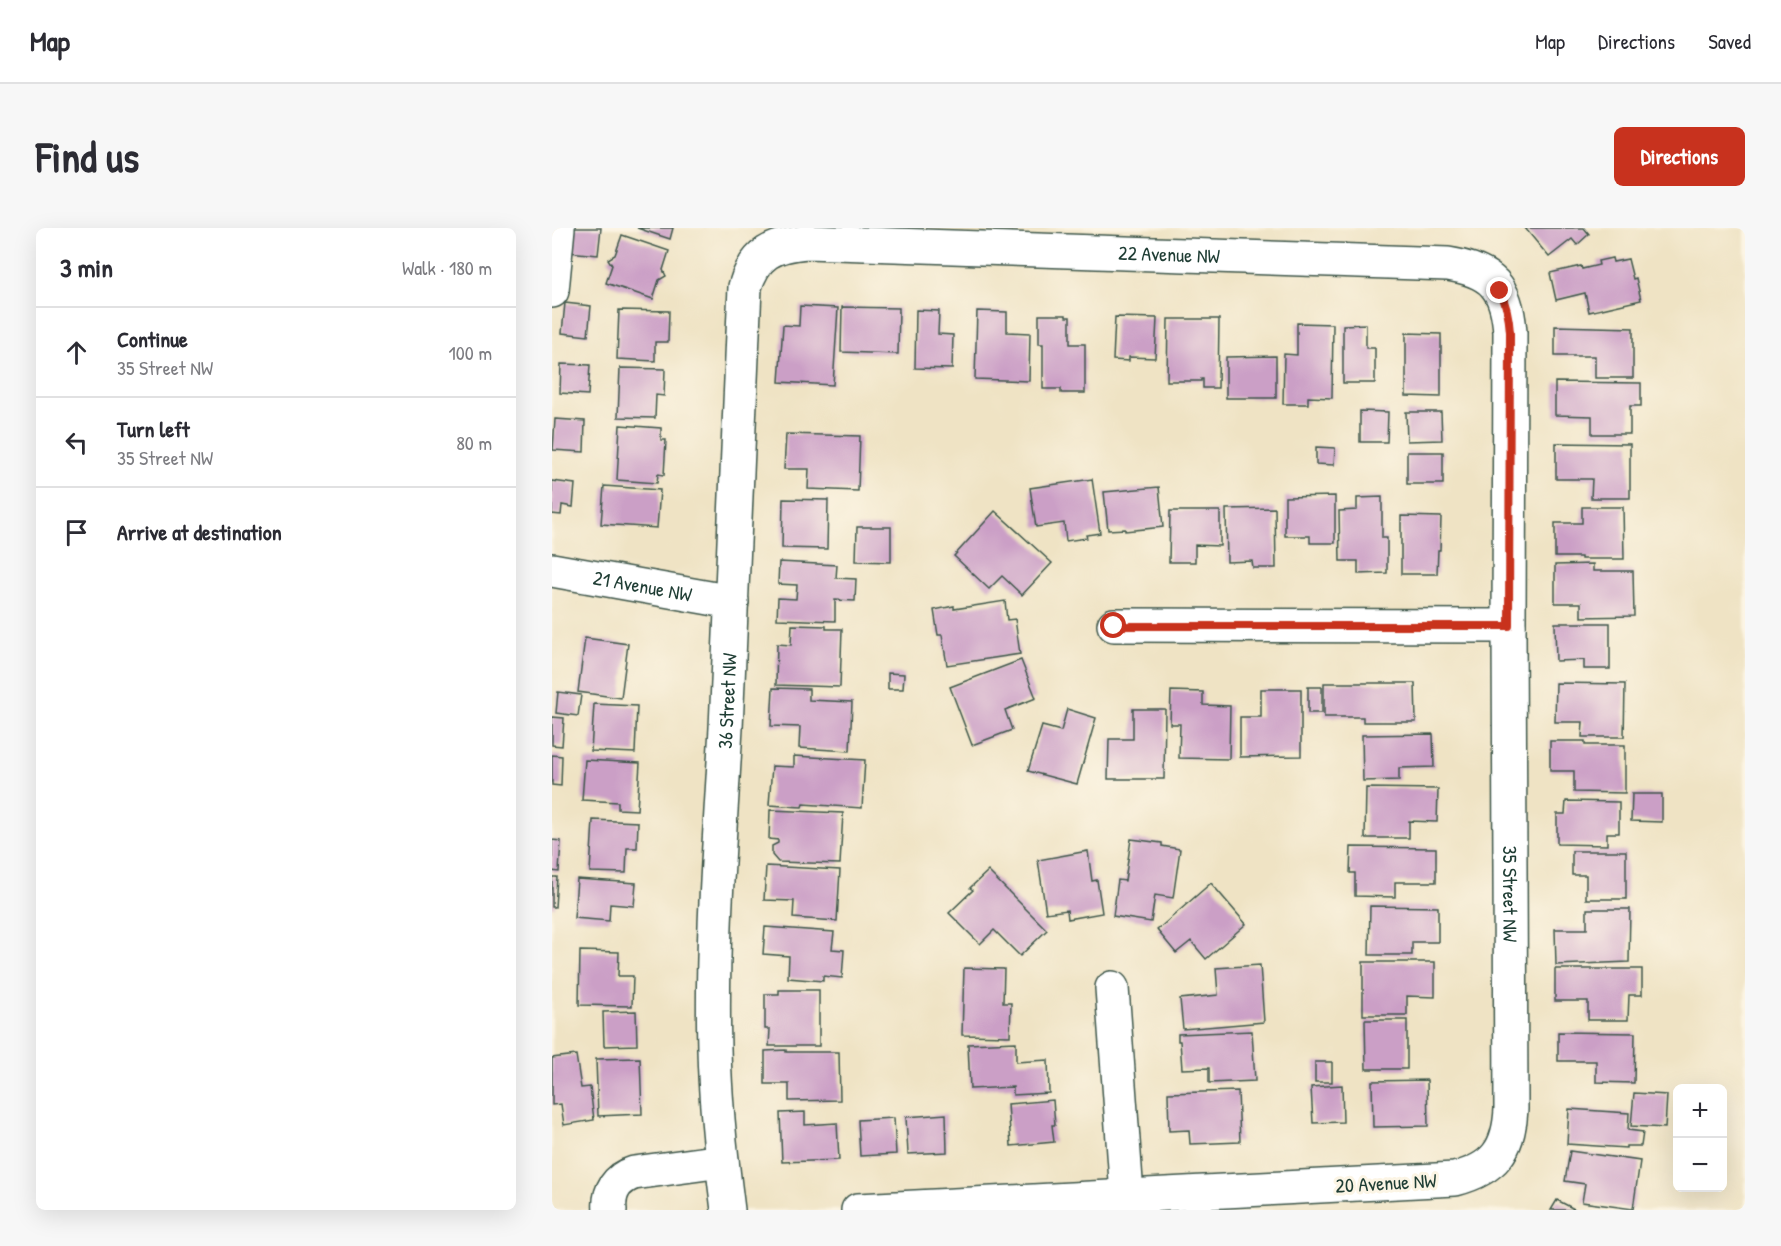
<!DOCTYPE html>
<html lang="en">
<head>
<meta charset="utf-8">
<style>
	body { margin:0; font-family:"Patrick Hand",sans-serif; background:#f7f7f7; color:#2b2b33 }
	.controls { position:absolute; right:18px; bottom:18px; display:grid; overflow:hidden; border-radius:9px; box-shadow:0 6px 24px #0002 }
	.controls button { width:54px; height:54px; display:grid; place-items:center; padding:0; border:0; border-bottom:2px solid #e1e1e2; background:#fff; color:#2b2b33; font:30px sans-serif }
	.stop { position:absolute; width:18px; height:18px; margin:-14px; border:4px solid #c8321e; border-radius:50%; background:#fff }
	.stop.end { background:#c8321e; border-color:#fff; box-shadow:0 2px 6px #0008 }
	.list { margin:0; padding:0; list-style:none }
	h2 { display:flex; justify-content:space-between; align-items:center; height:78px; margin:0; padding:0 24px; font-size:26px }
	h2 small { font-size:20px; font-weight:400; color:#7c7c81 }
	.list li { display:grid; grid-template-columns:39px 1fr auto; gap:18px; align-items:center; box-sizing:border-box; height:90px; padding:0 24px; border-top:2px solid #e1e1e2 }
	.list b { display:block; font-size:22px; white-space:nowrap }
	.list p { margin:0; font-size:20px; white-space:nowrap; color:#7c7c81 }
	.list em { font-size:20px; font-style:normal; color:#7c7c81 }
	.icon { flex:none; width:33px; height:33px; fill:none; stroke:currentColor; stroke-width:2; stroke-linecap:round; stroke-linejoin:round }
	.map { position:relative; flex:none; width:1193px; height:982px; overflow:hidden; border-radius:9px }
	header { display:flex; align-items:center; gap:36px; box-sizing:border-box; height:84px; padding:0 30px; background:#fff; border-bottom:2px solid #e1e1e2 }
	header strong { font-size:28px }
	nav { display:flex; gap:33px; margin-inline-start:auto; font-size:21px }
	.intro { display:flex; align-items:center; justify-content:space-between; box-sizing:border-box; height:144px; padding:0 36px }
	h1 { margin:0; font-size:42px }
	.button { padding:15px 27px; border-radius:9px; background:#c8321e; color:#fff; font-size:21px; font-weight:700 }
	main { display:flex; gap:36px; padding:0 36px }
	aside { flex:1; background:#fff; border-radius:9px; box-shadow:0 6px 24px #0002 }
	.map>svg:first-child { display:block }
	.building { fill:#cb9fc6 }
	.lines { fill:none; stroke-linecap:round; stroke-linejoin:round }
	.minor-casing { stroke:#3e564a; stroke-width:36 }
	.minor { stroke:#fff; stroke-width:33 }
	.route { stroke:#c8321e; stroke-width:8 }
	.labels { text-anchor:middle; stroke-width:6; stroke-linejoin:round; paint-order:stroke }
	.street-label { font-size:20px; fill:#1f3d34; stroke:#fcf5e5 }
</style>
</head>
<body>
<header>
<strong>Map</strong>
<nav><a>Map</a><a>Directions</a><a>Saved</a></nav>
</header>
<div class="intro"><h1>Find us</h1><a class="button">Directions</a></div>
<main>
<aside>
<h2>3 min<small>Walk · 180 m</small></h2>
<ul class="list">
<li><svg class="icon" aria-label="ahead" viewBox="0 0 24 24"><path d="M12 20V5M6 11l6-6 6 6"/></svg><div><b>Continue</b><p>35 Street NW</p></div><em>100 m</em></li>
<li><svg class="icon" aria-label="left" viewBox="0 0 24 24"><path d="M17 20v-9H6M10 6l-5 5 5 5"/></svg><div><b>Turn left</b><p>35 Street NW</p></div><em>80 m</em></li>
<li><svg class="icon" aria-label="arrive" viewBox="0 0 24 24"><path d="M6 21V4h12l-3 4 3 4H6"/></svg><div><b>Arrive at destination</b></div></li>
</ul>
</aside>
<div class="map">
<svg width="1193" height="982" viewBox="0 0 1193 982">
	<rect width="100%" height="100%" fill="#fcf5e5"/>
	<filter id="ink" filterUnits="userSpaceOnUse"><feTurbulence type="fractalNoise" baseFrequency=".0167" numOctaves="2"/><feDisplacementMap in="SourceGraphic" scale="12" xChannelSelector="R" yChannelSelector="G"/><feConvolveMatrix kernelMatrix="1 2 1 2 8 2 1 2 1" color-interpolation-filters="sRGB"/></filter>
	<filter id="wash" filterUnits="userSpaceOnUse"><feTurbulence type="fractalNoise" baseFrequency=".008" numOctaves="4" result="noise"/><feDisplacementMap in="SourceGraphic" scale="24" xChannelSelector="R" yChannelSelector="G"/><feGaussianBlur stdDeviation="1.35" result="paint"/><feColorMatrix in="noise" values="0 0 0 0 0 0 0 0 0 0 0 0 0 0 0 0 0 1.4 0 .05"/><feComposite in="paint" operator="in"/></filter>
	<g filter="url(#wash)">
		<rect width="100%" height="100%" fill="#efe3c4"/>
		<g id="blocks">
			<!-- building -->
			<g class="building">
				<path d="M20,0H49L46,27L17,24Z"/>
				<path d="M85,0H121L118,11Z"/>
				<path d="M973,0H1032L1037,6L1025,17L1020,11L997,29Z"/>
				<path d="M70,7L117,23L111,42L114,48L107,52L101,71L54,55L60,37L56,31L63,27Z"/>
				<path d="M1060,30L1061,34L1076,31L1081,51L1084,50L1089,72L1037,84L1033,65L1004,72L998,45L1029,38L1030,41L1047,37L1046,33Z"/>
				<path d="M13,75L39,78L36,108L10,105Z"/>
				<path d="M248,78L286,80L281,157L227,154L231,97L247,98Z"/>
				<path d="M290,79L347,80L346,126L289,124Z"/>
				<path d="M67,82L117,83L116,114H103V133L65,131Z"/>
				<path d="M364,82L387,83L386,106L401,107L400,141L363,140Z"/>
				<path d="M425,83L455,84V104L478,105L477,153L423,151Z"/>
				<path d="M487,87H514V89H518V116H533V165H509V161H491V116H487Z"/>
				<path d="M563,89L605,90L603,130L577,129V133L561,132Z"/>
				<path d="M616,91H667L666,160H651V151H649V153H615Z"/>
				<path d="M745,95L781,96L780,170L756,169V176H731L732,126L745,127Z"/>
				<path d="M814,96V120H823V155H791V97Z"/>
				<path d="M1003,98L1081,100V150H1043V128H1003Z"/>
				<path d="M854,105L889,106V169L854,168Z"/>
				<path d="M724,128V170H674V129Z"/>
				<path d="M9,136L38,137L36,167L8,165Z"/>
				<path d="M68,140L113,141L112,168L104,167L103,190L66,189Z"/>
				<path d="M1003,154L1089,155V178H1078V206H1040V188L1003,187Z"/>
				<path d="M808,183L836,184L835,214H808Z"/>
				<path d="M854,184H889L890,212L855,213Z"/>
				<path d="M3,191L33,193L32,224L1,222Z"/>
				<path d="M68,197L109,200V212H114L112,247L106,246L105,255L65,252Z"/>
				<path d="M234,206L308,208L306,263L256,261L257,241H232Z"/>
				<path d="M1004,215L1078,216V270H1039L1040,251H1004Z"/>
				<path d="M764,219L783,220L782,237L764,236Z"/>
				<rect x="855" y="224" width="36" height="32"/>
				<path d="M540,251L548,305L534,307L535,310L514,313L512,295L484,299L478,260Z"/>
				<path d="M0,253L23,256L21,279L10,277L9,287L0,286Z"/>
				<path d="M52,258L108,262L105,300L49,296Z"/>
				<path d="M607,259L611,299L573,303V301L556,302L552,264Z"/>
				<path d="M783,268V315H758V308H733V269Z"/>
				<path d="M830,269V310H835V345L806,346V333H788L787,283L805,282V270Z"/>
				<path d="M231,271L276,272L275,321L230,320Z"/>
				<path d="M1030,279H1071L1072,331H1029V329H1003V295H1030Z"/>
				<path d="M723,280L724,340H701L700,333L675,334L674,281Z"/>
				<path d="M443,283L500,335L470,367L450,348L437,361L402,328Z"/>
				<path d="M618,283H668V318L643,317V334H617Z"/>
				<path d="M849,288L889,289L888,322H886L885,346H849Z"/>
				<path d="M305,299H339V334L304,333Z"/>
				<path d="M227,334L285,337L284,350L304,351L303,373L283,372V393L225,391L226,370L244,371L245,357L226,356Z"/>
				<path d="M1041,336V343H1081L1082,388L1029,389V375H1003V337Z"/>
				<path d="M453,373L455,392L463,391L468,426L395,437L390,407H386L382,382L402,378V381Z"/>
				<path d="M1003,395H1058V441H1032V432L1004,433Z"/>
				<path d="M240,397L274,398V401H290L288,459L224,457L225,416L239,417Z"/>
				<path d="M33,410L76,416L69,470L26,464Z"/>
				<path d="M469,432L484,470L453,482L460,502L420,517L398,459Z"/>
				<path d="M336,445L352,446L351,461H336Z"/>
				<path d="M772,455H863L864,494H811V489H772Z"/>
				<path d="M1004,455L1073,456L1072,509H1030L1031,494H1003Z"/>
				<rect x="756" y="459" width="14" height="26"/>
				<path d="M221,460L257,461V472L300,474L298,523L247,520L248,499L219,498Z"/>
				<path d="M709,461H749V528L688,529V489H709Z"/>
				<path d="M619,463L651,464V477L678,478L677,531L627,530L628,496H618Z"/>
				<path d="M6,464L29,467L26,488L4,485Z"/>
				<path d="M42,476L85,478L83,525L39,523Z"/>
				<path d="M515,481L544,490L525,556L476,543L490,498L509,503Z"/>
				<path d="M581,481H613L612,551H556L557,511H581Z"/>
				<path d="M0,489L12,490L10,518L0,517Z"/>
				<path d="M881,506L882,539L847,540V552L811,553L810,507Z"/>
				<path d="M998,513H1033V517H1073V565L1022,564V543H998Z"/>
				<path d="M0,527L10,528L9,558L0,557Z"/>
				<path d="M242,528L313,532L310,580L251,576L250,579L217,577L220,538L242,539Z"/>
				<path d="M33,532L88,535L85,582L66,581V574L30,572Z"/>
				<path d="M814,560L886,561L885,594L857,593V610H813Z"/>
				<path d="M1080,566H1110V594L1079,593Z"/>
				<path d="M1014,573L1067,574V605H1055V617L1005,616V586H1013Z"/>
				<path d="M218,582L291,585L288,636L226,634L220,627V618L226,615V612L217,611Z"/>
				<path d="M41,592L86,594L85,620H75L74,645L38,644Z"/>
				<path d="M579,611L610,615V618L628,621L621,670L603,667L599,694L561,688L566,652L573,653Z"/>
				<path d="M0,612L9,613L7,644L0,643Z"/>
				<path d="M799,619L884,620V654H843V669L803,668V645H798Z"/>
				<path d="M536,623L540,653L545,652L550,685L516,691L515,682L494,685L486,632Z"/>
				<path d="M1020,623H1074V671H1034V647H1020Z"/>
				<path d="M214,638L288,642L285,693L241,690L242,673L212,672Z"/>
				<path d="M436,643L495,702L468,728L442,702L428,716L397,685L421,662L418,660Z"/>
				<path d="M0,649H5L3,679H0Z"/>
				<path d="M25,651L84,655L82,678L58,676L57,693L22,690Z"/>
				<path d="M659,655L694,696L654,731L639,713L624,725L605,702Z"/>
				<path d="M818,678L886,679V714H860V727H817Z"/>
				<path d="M1035,681H1078L1077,734L1004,737L1003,701H1035Z"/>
				<path d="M213,699L282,704L280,721L292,722L290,750L271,748V753L236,750L237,728L211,726Z"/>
				<path d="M28,723L67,724L66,748H81L80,778L27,777Z"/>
				<path d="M811,734H883V769L855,768V787H811Z"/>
				<path d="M708,737L712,794L631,801L628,771L666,767L664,740Z"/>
				<path d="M412,740L452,741L451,775H459L458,808L410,807Z"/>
				<path d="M1003,741H1090V767H1077L1076,792H1036V773H1003Z"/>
				<path d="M227,762H267V818H217L218,801H213V766H227Z"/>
				<path d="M84,783L85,817L52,818L51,784Z"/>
				<path d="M813,792H855V841H814Z"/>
				<path d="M700,803L703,853L657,855V840L630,841L628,813H626V806Z"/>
				<path d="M1006,804L1083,805L1082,855L1044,854V833H1006Z"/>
				<path d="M464,814V834L496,832L497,865L461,867V859L418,861L416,816Z"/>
				<path d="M234,822V824H287L288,872L237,873V856H213V823Z"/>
				<path d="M24,827L29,860L38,859L42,892L12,897L9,876L0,877V830Z"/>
				<path d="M88,830L90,886L46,888L44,831Z"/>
				<rect x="763" y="834" width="17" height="20"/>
				<path d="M875,852L876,898L821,899L820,853Z"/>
				<path d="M790,857L791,894L761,895L759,859Z"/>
				<path d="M686,863L688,914L638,916L637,902L617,903L616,865Z"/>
				<path d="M1082,865L1115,867L1113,900L1079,898Z"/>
				<path d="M501,872L503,897H500L502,914L459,918L456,876Z"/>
				<path d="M1017,881L1077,885L1076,902L1091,904L1089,918H1074V920L1015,916Z"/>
				<path d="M253,884V897L285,895L287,932L230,934L228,885Z"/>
				<path d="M394,886L395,924L356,926L354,889Z"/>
				<path d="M342,890L344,926L308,928L306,892Z"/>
				<path d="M1018,923L1088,933L1081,981L1030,974L1033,956L1013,953Z"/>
				<path d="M1005,972L1024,982H999Z"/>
			</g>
		</g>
	</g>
	<g filter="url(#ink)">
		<use href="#blocks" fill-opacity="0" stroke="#3e564a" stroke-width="1.5"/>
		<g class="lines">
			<!-- minor casing -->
			<g class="minor-casing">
				<g id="minor">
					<path d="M0,63L6,0"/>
					<path id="s1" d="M0,342L180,374"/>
					<path d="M562,397L957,398"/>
					<path d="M560,760L575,967"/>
					<path d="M58,982C56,964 65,950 82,945L170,933"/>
					<path id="s2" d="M176,982C169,928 163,874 162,820C159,714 168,606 174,500C181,353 187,206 193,59C203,25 221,17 255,14L896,36C940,43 955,59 958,104L957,398L959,881C957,922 942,941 903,951L306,982"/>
				</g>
			</g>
			<!-- minor -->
			<use href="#minor" class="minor"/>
		</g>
	</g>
	<g class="lines" filter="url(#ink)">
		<!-- route -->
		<path class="route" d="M562,398H957L958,104C957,89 955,77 948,63"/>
	</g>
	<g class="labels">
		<!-- street labels -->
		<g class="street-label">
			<text dy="7" stroke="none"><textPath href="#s2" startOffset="1370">22 Avenue NW</textPath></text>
			<text dy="7" stroke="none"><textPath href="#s1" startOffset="92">21 Avenue NW</textPath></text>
			<text dy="7" stroke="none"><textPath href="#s2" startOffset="510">36 Street NW</textPath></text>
			<text dy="7" stroke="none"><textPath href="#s2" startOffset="2314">35 Street NW</textPath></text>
			<text transform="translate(834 955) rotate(-3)" y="7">20 Avenue NW</text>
		</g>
	</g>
</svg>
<div class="controls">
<button>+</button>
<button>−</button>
</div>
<div class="stop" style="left:562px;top:398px"></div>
<div class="stop end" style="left:948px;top:63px"></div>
</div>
</main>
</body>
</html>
